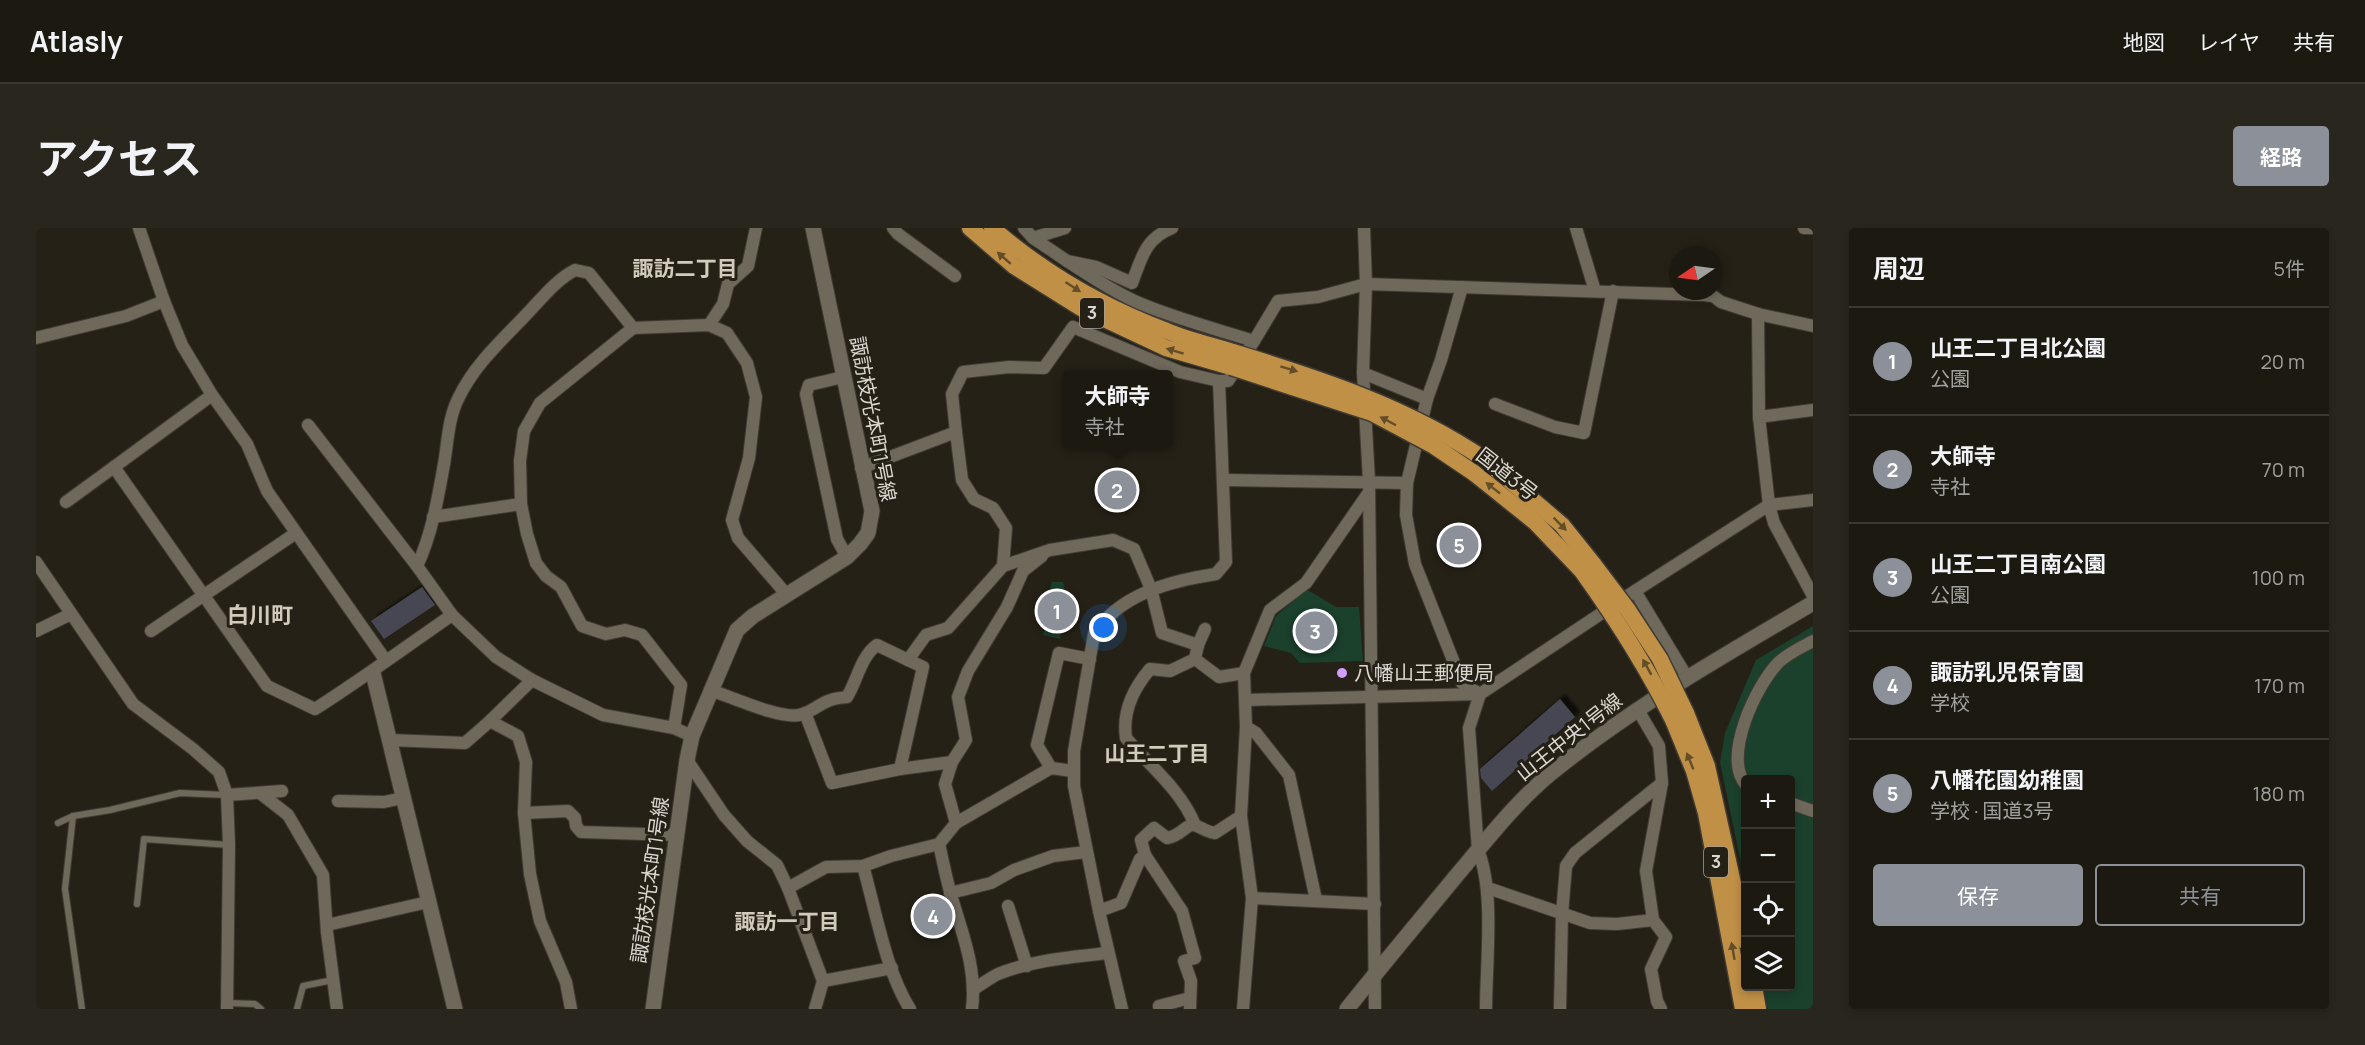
<!DOCTYPE html>
<html lang="ja">
<head>
<meta charset="utf-8">
<style>
	body { margin:0; font-family:Manrope,"Noto Sans JP",sans-serif; background:#29261e; color:#f1f3f6 }
	.controls { position:absolute; right:18px; bottom:18px; display:grid; overflow:hidden; border-radius:6px; box-shadow:0 3px 9px #0003 }
	.controls button { width:54px; height:54px; display:grid; place-items:center; padding:0; border:0; border-bottom:2px solid #3a3830; background:#1c1910; color:#f1f3f6; font:30px sans-serif }
	.compass { position:absolute; left:1633px; top:18px; width:54px; height:54px; border-radius:50%; background:#1c1910; box-shadow:0 3px 9px #0003; rotate:257deg }
	.you { position:absolute; left:1068px; top:400px; width:21px; height:21px; margin:-15px; border:4px solid #fff; border-radius:50%; background:#1a73e8; box-shadow:0 0 0 9px #1a73e833 }
	.badge { display:grid; place-items:center; width:39px; height:39px; border-radius:50%; background:#8c9099; color:#fff; font-size:20px; font-weight:700 }
	.pin { position:absolute; translate:-50% -50%; border:3px solid #fff; box-shadow:0 2px 6px #0006 }
	.popup { position:absolute; left:1026px; top:142px; width:111px; height:78px; box-sizing:border-box; display:grid; place-content:center; border-radius:6px; background:#1c1910; filter:drop-shadow(0 2px 4px #0005); font-size:20px; white-space:nowrap; color:#a0a09f }
	.popup b { font-size:22px; color:#f1f3f6 }
	.popup::after { content:''; position:absolute; left:50%; top:100%; margin-left:-12px; border:12px solid transparent; border-top-color:#1c1910 }
	.list { margin:0; padding:0; list-style:none }
	h2 { display:flex; justify-content:space-between; align-items:center; height:78px; margin:0; padding:0 24px; font-size:26px }
	h2 small { font-size:20px; font-weight:400; color:#a0a09f }
	.list li { display:grid; grid-template-columns:39px 1fr auto; gap:18px; align-items:center; box-sizing:border-box; height:108px; padding:0 24px; border-top:2px solid #3a3830 }
	.list b { display:block; font-size:22px; white-space:nowrap }
	.list p { margin:0; font-size:20px; white-space:nowrap; color:#a0a09f }
	.list em { font-size:20px; font-style:normal; color:#a0a09f }
	.actions { display:flex; gap:12px; padding:18px 24px }
	.actions a { flex:1; padding:14px 0; border:2px solid #8c9099; border-radius:6px; text-align:center; font-size:21px; color:#8c9099 }
	.actions .main { background:#8c9099; color:#fff }
	.icon { flex:none; width:33px; height:33px; fill:none; stroke:currentColor; stroke-width:2; stroke-linecap:round; stroke-linejoin:round }
	.map { position:relative; flex:none; width:1777px; height:781px; overflow:hidden; border-radius:6px }
	header { display:flex; align-items:center; gap:36px; box-sizing:border-box; height:84px; padding:0 30px; background:#1c1910; border-bottom:2px solid #3a3830 }
	header strong { font-size:28px }
	nav { display:flex; gap:33px; margin-inline-start:auto; font-size:21px }
	.intro { display:flex; align-items:center; justify-content:space-between; box-sizing:border-box; height:144px; padding:0 36px }
	h1 { margin:0; font-size:42px }
	.button { padding:15px 27px; border-radius:6px; background:#8c9099; color:#fff; font-size:21px; font-weight:700 }
	main { display:flex; gap:36px; padding:0 36px }
	aside { flex:1; background:#1c1910; border-radius:6px; box-shadow:0 3px 9px #0003 }
	.map>svg:first-child { display:block }
	.green { fill:#1b402c }
	.building { fill:#464753; filter:url(#shadow) }
	.lines { fill:none; stroke-linecap:round; stroke-linejoin:round }
	.service-casing { stroke:#403c34; stroke-width:8 }
	.minor-casing { stroke:#403c34; stroke-width:14 }
	.tertiary-casing { stroke:#403c34; stroke-width:17 }
	.trunk-casing { stroke:#403c34; stroke-width:19 }
	.service { stroke:#6f695c; stroke-width:6 }
	.minor { stroke:#6f695c; stroke-width:12 }
	.tertiary { stroke:#6f695c; stroke-width:15 }
	.trunk { stroke:#c09046; stroke-width:16 }
	.trunk-bridge-casing { stroke:#403c34; stroke-width:19; stroke-linecap:butt }
	.trunk-bridge { stroke:#c09046; stroke-width:16 }
	.oneway { fill:#644d29 }
	.poi-dot { fill:#d29dfd; stroke:#262116; stroke-width:2 }
	.labels { text-anchor:middle; stroke-width:6; stroke-linejoin:round; paint-order:stroke }
	.shield { fill:#262116; stroke:#a4a098; stroke-width:1.5 }
	.shield-label { font-size:18px; font-weight:bold; fill:#dad7d0 }
	.street-label { font-size:20px; fill:#dad7d0; stroke:#262116 }
	.poi-label { font-size:20px; fill:#dad7d0; stroke:#262116; text-anchor:start }
	.neighbourhood-label { font-size:21px; font-weight:bold; fill:#d1cbbc; stroke:#262116 }
	.quarter-label { font-size:22px; font-weight:bold; fill:#d1cbbc; stroke:#262116 }
</style>
</head>
<body>
<header>
<strong>Atlasly</strong>
<nav><a>地図</a><a>レイヤ</a><a>共有</a></nav>
</header>
<div class="intro"><h1>アクセス</h1><a class="button">経路</a></div>
<main>
<div class="map">
<svg width="1777" height="781" viewBox="0 0 1777 781">
	<defs>
		<filter id="shadow"><feDropShadow dx="5.5" dy="-5.5" stdDeviation="1.5" flood-color="#0009"/></filter>
	</defs>
	<rect width="100%" height="100%" fill="#262116"/>
	<!-- green -->
	<g class="green">
		<path d="M1016,354H1027L1031,370L1024,411L1007,407L1014,380L1012,370Z"/>
		<path d="M1270,361L1300,379H1323L1327,433L1264,435L1255,425L1228,418L1240,388Z"/>
		<path d="M1777,398V781H1732L1728,759L1754,758V552H1710L1709,654L1684,534L1689,505L1720,432Z"/>
	</g>
	<!-- building -->
	<g class="building">
		<path d="M386,359L399,377L348,411L335,393Z"/>
		<path d="M1524,471L1539,489L1456,563L1445,550L1444,541Z"/>
	</g>
	<g class="lines">
		<!-- service casing -->
		<g class="service-casing">
			<g id="service">
				<path d="M37,588L29,661L46,781"/>
				<path d="M22,595L37,588L74,582L144,565L190,567"/>
				<path d="M101,676L108,611L193,617"/>
				<path d="M191,775L219,776L225,781"/>
				<path d="M261,781L267,758L297,752"/>
			</g>
		</g>
		<!-- minor casing -->
		<g class="minor-casing">
			<g id="minor">
				<path d="M103,0L128,73L146,117L176,167L211,216L231,263L350,433"/>
				<path d="M857,0L862,6L919,48"/>
				<path d="M988,0L997,10L1031,33L1060,39L1096,55C1106,29 1109,11 1136,0"/>
				<path d="M1328,0L1330,56L1327,145L1333,253L1339,781"/>
				<path d="M1540,0L1559,63"/>
				<path d="M1768,0H1777"/>
				<path d="M997,10L1029,0"/>
				<path d="M1031,33C1055,49 1078,64 1103,75C1141,91 1180,101 1218,113L1192,153H1183"/>
				<path d="M1426,59L1405,132L1391,171L1371,255L1370,287L1379,336L1426,455L1444,466"/>
				<path d="M1722,86L1723,189L1733,277L1738,295L1777,368"/>
				<path d="M673,97L687,76L692,56L712,38L720,0"/>
				<path d="M597,100L553,45L539,42C518,53 503,74 486,91C462,116 438,138 423,169C412,190 412,213 408,236C402,270 396,306 381,338L416,387L460,429L496,452L567,487L638,500L656,508"/>
				<path d="M0,110L90,88L128,73"/>
				<path d="M1218,113L1242,73L1282,69L1330,56L1668,67L1677,68L1685,74L1722,86L1777,98"/>
				<path d="M1327,145L1391,171"/>
				<path d="M807,149L773,157L770,166L801,311L811,329"/>
				<path d="M176,167L78,239L231,458L279,481C326,451 371,418 416,387"/>
				<path d="M1459,176L1519,199L1548,205L1577,63"/>
				<path d="M1723,189L1777,182"/>
				<path d="M272,197L381,338"/>
				<path d="M920,204L916,166L927,144L973,139L1008,140L1037,99L1144,144L1183,153L1190,334L1180,346C1134,353 1084,366 1058,406L1038,523V558L1063,683L1086,781"/>
				<path d="M825,240L920,204L926,252L938,271L957,280L970,300L967,338"/>
				<path d="M1188,252L1371,255"/>
				<path d="M30,274L78,239"/>
				<path d="M397,289L485,276"/>
				<path d="M0,334L97,476L157,521L183,544L191,567L193,617L191,781"/>
				<path d="M0,403L35,386"/>
				<path d="M115,403L260,305"/>
				<path d="M1162,417L1169,401"/>
				<path d="M1159,431L1134,443L1114,441C1097,461 1086,483 1090,510C1114,538 1145,562 1159,597"/>
				<path d="M1651,449L1599,363L1733,277L1777,272"/>
				<path d="M674,462C696,469 743,491 763,487C774,485 782,477 792,473C798,470 805,470 811,469C821,453 825,428 841,417L872,432L890,407L912,400L967,338L1014,322L1077,312L1098,321L1115,361L1126,405L1162,417L1159,431L1183,449L1208,445"/>
				<path d="M1444,466L1433,500L1442,622C1459,664 1450,735 1450,781"/>
				<path d="M1210,472L1444,466L1599,363"/>
				<path d="M1602,482L1623,518L1626,555L1610,643L1617,692"/>
				<path d="M769,485L796,555L864,541L916,534"/>
				<path d="M454,493L482,508L490,534L488,585L494,646L504,693L530,754L535,781"/>
				<path d="M1210,499L1220,505L1253,547L1280,672"/>
				<path d="M638,500L645,457L606,407L589,402L570,406L546,398L525,359L510,348L500,335L491,306L485,276L484,233L488,203L504,175L597,100L673,97L691,105L711,135L720,169L713,230L696,292L702,310L751,367"/>
				<path d="M353,512L429,515L454,493L496,452"/>
				<path d="M651,532L688,587L711,613L741,637L752,660L787,753L779,781"/>
				<path d="M1015,540L1001,517L1023,425L1054,431"/>
				<path d="M864,541L887,439L872,432"/>
				<path d="M1710,557C1686,529 1720,458 1742,435C1751,426 1766,419 1777,413"/>
				<path d="M224,565L252,587L287,647L291,704L301,781"/>
				<path d="M191,567L246,563"/>
				<path d="M302,573L348,574L367,570"/>
				<path d="M1754,575L1777,583"/>
				<path d="M488,585L532,583L539,590L540,598L545,604L641,607"/>
				<path d="M920,595L909,556L916,534L930,512L922,469L932,443L971,379L987,343L1006,328"/>
				<path d="M903,616C907,633 910,650 915,667C926,705 941,740 936,781"/>
				<path d="M1109,627L1146,683L1159,730L1148,733L1155,753L1154,781"/>
				<path d="M827,638C840,683 849,741 874,781"/>
				<path d="M752,660L790,639L827,638L855,628L903,616L920,595L1015,540L1037,543"/>
				<path d="M1452,660L1554,695L1581,696L1617,692L1630,709L1615,741L1621,773L1625,781"/>
				<path d="M914,665L955,655L978,642L1017,628L1050,624"/>
				<path d="M1216,670L1339,676"/>
				<path d="M972,678L991,738"/>
				<path d="M1063,683L1085,675L1104,631L1109,627L1105,612L1118,600L1131,610C1145,608 1149,597 1157,597C1162,597 1170,604 1179,605L1205,588"/>
				<path d="M291,697L392,674"/>
				<path d="M787,753L856,740"/>
				<path d="M938,761C946,756 954,750 962,746C997,732 1036,729 1072,725"/>
				<path d="M1124,781L1123,778L1154,770"/>
				<path d="M1207,781L1216,670L1205,588L1210,499L1208,445L1234,382L1270,355L1331,267"/>
				<path d="M1524,781L1526,686L1530,638L1539,625L1626,555"/>
			</g>
		</g>
		<!-- tertiary casing -->
		<g class="tertiary-casing">
			<g id="tertiary">
				<path d="M337,445L419,781"/>
				<path d="M617,781L651,532L656,508L701,402L717,388L811,329L824,316L832,305L836,283L777,0"/>
				<path d="M1311,781C1347,736 1384,692 1421,647C1450,613 1479,575 1514,546C1595,480 1687,428 1777,375"/>
			</g>
		</g>
		<!-- trunk casing -->
		<g class="trunk-casing">
			<g id="trunk">
				<path d="M934,0L978,38L1045,80L1130,120L1195,139"/>
				<path d="M956,0C1008,45 1067,79 1131,103C1152,112 1175,117 1197,124"/>
				<path d="M1448,231L1526,297L1558,337"/>
				<path d="M1438,245L1499,294L1546,343"/>
				<path d="M1650,485L1671,538L1710,714"/>
				<path d="M1637,492L1658,543L1670,585L1707,781"/>
				<path d="M1718,758L1722,781"/>
			</g>
		</g>
		<!-- service -->
		<use href="#service" class="service"/>
		<!-- minor -->
		<use href="#minor" class="minor"/>
		<!-- tertiary -->
		<use href="#tertiary" class="tertiary"/>
		<!-- trunk -->
		<use href="#trunk" class="trunk"/>
		<!-- trunk-bridge casing -->
		<g class="trunk-bridge-casing">
			<g id="trunk-bridge">
				<path d="M1197,124C1285,151 1371,179 1448,231"/>
				<path d="M1195,139L1336,185L1398,218L1438,245"/>
				<path d="M1558,337L1592,382L1624,431L1650,485"/>
				<path d="M1546,343C1581,392 1610,437 1637,492"/>
			</g>
		</g>
		<!-- trunk-bridge -->
		<use href="#trunk-bridge" class="trunk-bridge"/>
	</g>
	<!-- one-way arrows -->
	<defs><path id="oneway-solid" d="M-6-.8H1V-3.2L6.5 0L1 3.2V.8H-6Z" transform="scale(1.5)"/></defs>
	<g class="oneway">
		<use href="#oneway-solid" transform="translate(968 30) rotate(-139)"/>
		<use href="#oneway-solid" transform="translate(1037 59) rotate(33)"/>
		<use href="#oneway-solid" transform="translate(1139 123) rotate(-163)"/>
		<use href="#oneway-solid" transform="translate(1253 141) rotate(17)"/>
		<use href="#oneway-solid" transform="translate(1352 193) rotate(-152)"/>
		<use href="#oneway-solid" transform="translate(1457 260) rotate(-142)"/>
		<use href="#oneway-solid" transform="translate(1524 296) rotate(45)"/>
		<use href="#oneway-solid" transform="translate(1611 439) rotate(-119)"/>
		<use href="#oneway-solid" transform="translate(1654 533) rotate(-112)"/>
		<use href="#oneway-solid" transform="translate(1697 723) rotate(-100)"/>
	</g>
	<!-- markers -->
	<circle class="poi-dot" cx="1306" cy="445" r="6"/>
	<g class="labels">
		<!-- shield labels -->
		<g class="shield">
			<rect x="1044" y="70" width="24" height="30" rx="4.5"/>
			<rect x="1668" y="619" width="24" height="30" rx="4.5"/>
		</g>
		<g class="shield-label">
			<text x="1056" y="91">3</text>
			<text x="1680" y="640">3</text>
		</g>
		<!-- street labels -->
		<g class="street-label">
			<text transform="translate(837 191) rotate(79)" y="7">諏訪枝光本町1号線</text>
			<text transform="translate(1471 246) rotate(38)" y="7">国道3号</text>
			<text transform="translate(1533 509) rotate(-38)" y="7">山王中央1号線</text>
			<text transform="translate(614 652) rotate(-82)" y="7">諏訪枝光本町1号線</text>
		</g>
		<!-- poi labels -->
		<g class="poi-label">
			<text x="1318" y="452">八幡山王郵便局</text>
		</g>
		<!-- neighbourhood labels -->
		<g class="neighbourhood-label">
			<text x="649" y="48">諏訪二丁目</text>
			<text x="1121" y="533">山王二丁目</text>
			<text x="751" y="701">諏訪一丁目</text>
		</g>
		<!-- quarter labels -->
		<g class="quarter-label">
			<text x="224" y="395">白川町</text>
		</g>
	</g>
</svg>
<div class="controls">
<button>+</button>
<button>−</button>
<button><svg class="icon" aria-label="locate" viewBox="0 0 24 24"><circle cx="12" cy="12" r="6"/><path d="M12 2v4M12 18v4M2 12h4M18 12h4"/></svg></button>
<button><svg class="icon" aria-label="layers" viewBox="0 0 24 24"><path d="M12 4l9 5-9 5-9-5zM3 14l9 5 9-5"/></svg></button>
</div>
<svg class="compass" viewBox="-18 -18 36 36"><path d="M0-13l5 13h-10z" fill="#e53935"/><path d="M0 13l5-13h-10z" fill="#a0a09f"/></svg>
<div class="you"></div>
<div class="pin badge" style="left:1021px;top:383px">1</div>
<div class="pin badge" style="left:1081px;top:262px">2</div>
<div class="popup"><b>大師寺</b>寺社</div>
<div class="pin badge" style="left:1279px;top:403px">3</div>
<div class="pin badge" style="left:897px;top:688px">4</div>
<div class="pin badge" style="left:1423px;top:317px">5</div>
</div>
<aside>
<h2>周辺<small>5件</small></h2>
<ul class="list">
<li><span class="badge">1</span><div><b>山王二丁目北公園</b><p>公園</p></div><em>20 m</em></li>
<li><span class="badge">2</span><div><b>大師寺</b><p>寺社</p></div><em>70 m</em></li>
<li><span class="badge">3</span><div><b>山王二丁目南公園</b><p>公園</p></div><em>100 m</em></li>
<li><span class="badge">4</span><div><b>諏訪乳児保育園</b><p>学校</p></div><em>170 m</em></li>
<li><span class="badge">5</span><div><b>八幡花園幼稚園</b><p>学校 · 国道3号</p></div><em>180 m</em></li>
</ul>
<div class="actions"><a class="main">保存</a><a>共有</a></div>
</aside>
</main>
</body>
</html>
